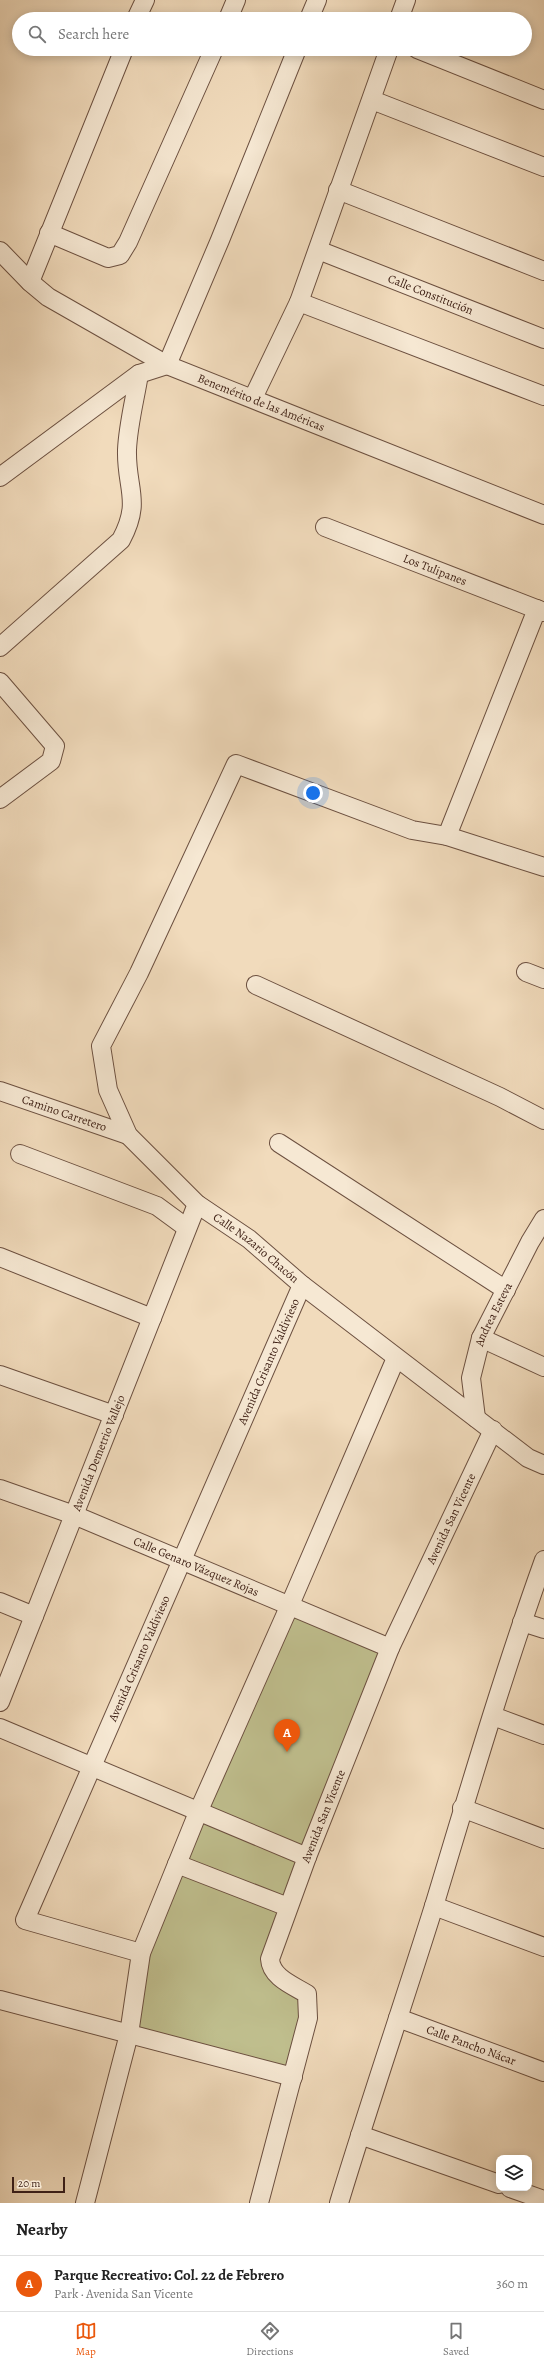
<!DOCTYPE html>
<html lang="en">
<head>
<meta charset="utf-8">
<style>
	body { margin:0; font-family:Alegreya,serif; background:#f2f2f2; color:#222 }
	.controls { position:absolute; right:12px; bottom:12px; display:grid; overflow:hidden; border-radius:8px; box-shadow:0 2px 10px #0003 }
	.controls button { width:36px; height:36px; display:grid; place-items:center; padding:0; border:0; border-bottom:1px solid #e0e0e0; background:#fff; color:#222; font:20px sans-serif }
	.scale { position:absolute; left:12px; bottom:10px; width:53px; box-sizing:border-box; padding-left:4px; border:2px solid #3f2116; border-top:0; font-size:11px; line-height:14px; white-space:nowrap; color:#3f2116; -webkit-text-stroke:3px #f6e8d3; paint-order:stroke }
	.you { position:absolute; left:313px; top:793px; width:14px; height:14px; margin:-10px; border:3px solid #fff; border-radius:50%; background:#1a73e8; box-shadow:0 0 0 6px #1a73e833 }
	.badge { display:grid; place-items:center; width:26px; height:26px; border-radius:50%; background:#ea580c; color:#fff; font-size:13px; font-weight:700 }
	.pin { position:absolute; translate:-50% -33px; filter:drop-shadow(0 1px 2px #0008) }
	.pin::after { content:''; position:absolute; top:21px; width:14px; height:12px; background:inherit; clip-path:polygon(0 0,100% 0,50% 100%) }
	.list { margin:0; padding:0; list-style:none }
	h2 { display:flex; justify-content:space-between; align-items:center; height:52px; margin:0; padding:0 16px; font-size:17px }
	h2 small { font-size:13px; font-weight:400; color:#767676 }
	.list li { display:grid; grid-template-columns:26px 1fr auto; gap:12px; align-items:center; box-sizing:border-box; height:56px; padding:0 16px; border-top:1px solid #e0e0e0 }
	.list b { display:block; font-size:15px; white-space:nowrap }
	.list p { margin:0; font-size:13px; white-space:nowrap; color:#767676 }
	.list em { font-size:13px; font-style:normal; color:#767676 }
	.icon { flex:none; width:22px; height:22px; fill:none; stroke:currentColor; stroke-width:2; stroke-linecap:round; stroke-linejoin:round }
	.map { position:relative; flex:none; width:544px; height:2203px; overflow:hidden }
	.search { position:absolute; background:#fff; box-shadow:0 2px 10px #0003; left:12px; right:12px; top:12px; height:44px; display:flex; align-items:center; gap:10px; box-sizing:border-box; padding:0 14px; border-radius:22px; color:#767676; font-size:15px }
	.sheet { height:108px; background:#fff }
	nav { display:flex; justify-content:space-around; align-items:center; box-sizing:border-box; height:56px; border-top:1px solid #e0e0e0; background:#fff; font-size:11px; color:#767676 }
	nav a { display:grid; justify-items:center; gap:2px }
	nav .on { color:#ea580c }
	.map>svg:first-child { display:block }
	.green { fill:#bfbe8d; stroke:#7f7052 }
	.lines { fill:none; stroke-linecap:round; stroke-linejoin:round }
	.street-casing { stroke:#6c5040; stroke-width:20 }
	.street { stroke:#f6e8d3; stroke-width:18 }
	.labels { text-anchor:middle; stroke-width:3; stroke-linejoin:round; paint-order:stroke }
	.street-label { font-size:12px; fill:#3f2116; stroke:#f6e8d3 }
</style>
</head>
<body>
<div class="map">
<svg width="544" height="2203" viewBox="0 0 544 2203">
	<rect width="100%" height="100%" fill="#f1dbbc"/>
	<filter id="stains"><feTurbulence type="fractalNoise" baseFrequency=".005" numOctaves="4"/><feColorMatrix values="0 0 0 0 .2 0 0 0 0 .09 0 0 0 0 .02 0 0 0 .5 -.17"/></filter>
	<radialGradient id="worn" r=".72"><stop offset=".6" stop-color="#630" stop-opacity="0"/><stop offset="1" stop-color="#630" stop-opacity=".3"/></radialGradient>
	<!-- green -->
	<path class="green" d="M289,1607L390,1648L271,1968L307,1994L293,2077L129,2034L141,1953Z"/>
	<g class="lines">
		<!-- street casing -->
		<g class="street-casing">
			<g id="street">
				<path d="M136,19L145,0"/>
				<path d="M228,19L236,0"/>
				<path d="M309,19L317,0"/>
				<path d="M399,19L406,0"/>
				<path d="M417,49L544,100"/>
				<path d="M372,100L544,167"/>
				<path d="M338,190L544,271"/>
				<path d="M49,233L108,258L120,255L128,242L214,49"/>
				<path id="s1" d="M318,250L544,339"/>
				<path id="s2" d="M0,251L30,282L48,297L167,365L544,515"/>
				<path d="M30,282L124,49"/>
				<path d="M299,302L544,396"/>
				<path d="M253,398L299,302L389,49"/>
				<path d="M0,477L139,374L167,365L220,240L297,49"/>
				<path id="s3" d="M325,527L544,612"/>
				<path d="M0,647L121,540C142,501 126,489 127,450C128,425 135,399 139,374"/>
				<path d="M0,682L55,746L51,761L0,799"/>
				<path d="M447,836L537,609"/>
				<path id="s4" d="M544,867L447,836L412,830L236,764L139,973L101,1046L108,1090L128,1135L197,1204L249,1239L302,1285L528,1458L544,1465"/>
				<path d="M526,972L544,979"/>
				<path d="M256,985L500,1097L544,1120"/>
				<path id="s5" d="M0,1091L128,1135"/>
				<path d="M279,1143L506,1290"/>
				<path d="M20,1154L157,1206L187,1228"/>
				<path d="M0,1257L152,1318"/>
				<path d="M481,1338L544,1367"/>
				<path d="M0,1375L114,1415"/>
				<path id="s6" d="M476,1418L471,1378L481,1338L530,1242L544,1219"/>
				<path id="s7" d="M0,1489L74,1515L390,1648"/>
				<path d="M0,1602L34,1616"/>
				<path d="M522,1622L544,1629"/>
				<path id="s8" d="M0,1702L197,1204"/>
				<path d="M493,1716L544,1735"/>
				<path d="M0,1728L307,1857"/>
				<path d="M462,1808L544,1839"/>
				<path d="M177,1864L288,1907"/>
				<path d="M434,1906L544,1947"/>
				<path id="s9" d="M141,1953L25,1920L302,1285"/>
				<path d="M0,2000L293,2077"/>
				<path id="s10" d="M398,2018L544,2072"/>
				<path d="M360,2135L499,2184"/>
				<path d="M510,2188L544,2200"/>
				<path d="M85,2203L129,2034L141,1953L199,1810L289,1607L396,1358"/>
				<path id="s11" d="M259,2203L308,2018L307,1994C292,1985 271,1977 270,1959L307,1857L390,1648L493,1430"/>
				<path d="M339,2203C369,2104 403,2005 434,1906C469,1790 503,1674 544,1560"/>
			</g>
		</g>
		<!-- street -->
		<use href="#street" class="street"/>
	</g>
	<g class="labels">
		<!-- street labels -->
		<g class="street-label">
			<text dy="4" stroke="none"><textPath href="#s1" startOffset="121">Calle Constitución</textPath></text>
			<text dy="4" stroke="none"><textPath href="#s2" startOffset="305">Benemérito de las Américas</textPath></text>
			<text dy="4" stroke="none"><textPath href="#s3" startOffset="118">Los Tulipanes</textPath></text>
			<text dy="4" stroke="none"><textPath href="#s5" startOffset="68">Camino Carretero</textPath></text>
			<text dy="4" stroke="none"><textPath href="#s4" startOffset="903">Calle Nazario Chacón</textPath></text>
			<text dy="4" stroke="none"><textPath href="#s6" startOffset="108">Andrea Esteva</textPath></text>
			<text dy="4" stroke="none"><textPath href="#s9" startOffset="730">Avenida Crisanto Valdivieso</textPath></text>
			<text dy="4" stroke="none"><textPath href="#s8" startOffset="268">Avenida Demetrio Vallejo</textPath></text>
			<text dy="4" stroke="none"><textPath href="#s11" startOffset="745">Avenida San Vicente</textPath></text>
			<text dy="4" stroke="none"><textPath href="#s7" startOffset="211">Calle Genaro Vázquez Rojas</textPath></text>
			<text dy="4" stroke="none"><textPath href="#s9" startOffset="406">Avenida Crisanto Valdivieso</textPath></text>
			<text dy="4" stroke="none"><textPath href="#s11" startOffset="421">Avenida San Vicente</textPath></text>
			<text dy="4" stroke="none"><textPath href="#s10" startOffset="78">Calle Pancho Nácar</textPath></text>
		</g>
	</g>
	<rect width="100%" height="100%" filter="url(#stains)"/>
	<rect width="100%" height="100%" fill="url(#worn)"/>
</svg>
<div class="controls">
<button><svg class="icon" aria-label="layers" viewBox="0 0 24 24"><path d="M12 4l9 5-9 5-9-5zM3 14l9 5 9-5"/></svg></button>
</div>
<div class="scale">20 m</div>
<div class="you"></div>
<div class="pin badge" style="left:287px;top:1752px">A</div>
<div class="search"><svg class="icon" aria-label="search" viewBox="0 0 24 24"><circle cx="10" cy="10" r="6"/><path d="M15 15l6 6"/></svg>Search here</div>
</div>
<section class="sheet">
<h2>Nearby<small></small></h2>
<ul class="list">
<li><span class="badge">A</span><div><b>Parque Recreativo: Col. 22 de Febrero</b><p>Park · Avenida San Vicente</p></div><em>360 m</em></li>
</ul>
</section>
<nav>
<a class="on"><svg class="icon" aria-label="map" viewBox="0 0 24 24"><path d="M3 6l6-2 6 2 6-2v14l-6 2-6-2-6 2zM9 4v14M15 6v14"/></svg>Map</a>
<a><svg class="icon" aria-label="directions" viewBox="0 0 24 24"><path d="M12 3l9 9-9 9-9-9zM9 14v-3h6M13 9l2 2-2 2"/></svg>Directions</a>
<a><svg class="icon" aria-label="saved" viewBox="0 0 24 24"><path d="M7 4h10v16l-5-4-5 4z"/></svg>Saved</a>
</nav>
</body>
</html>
